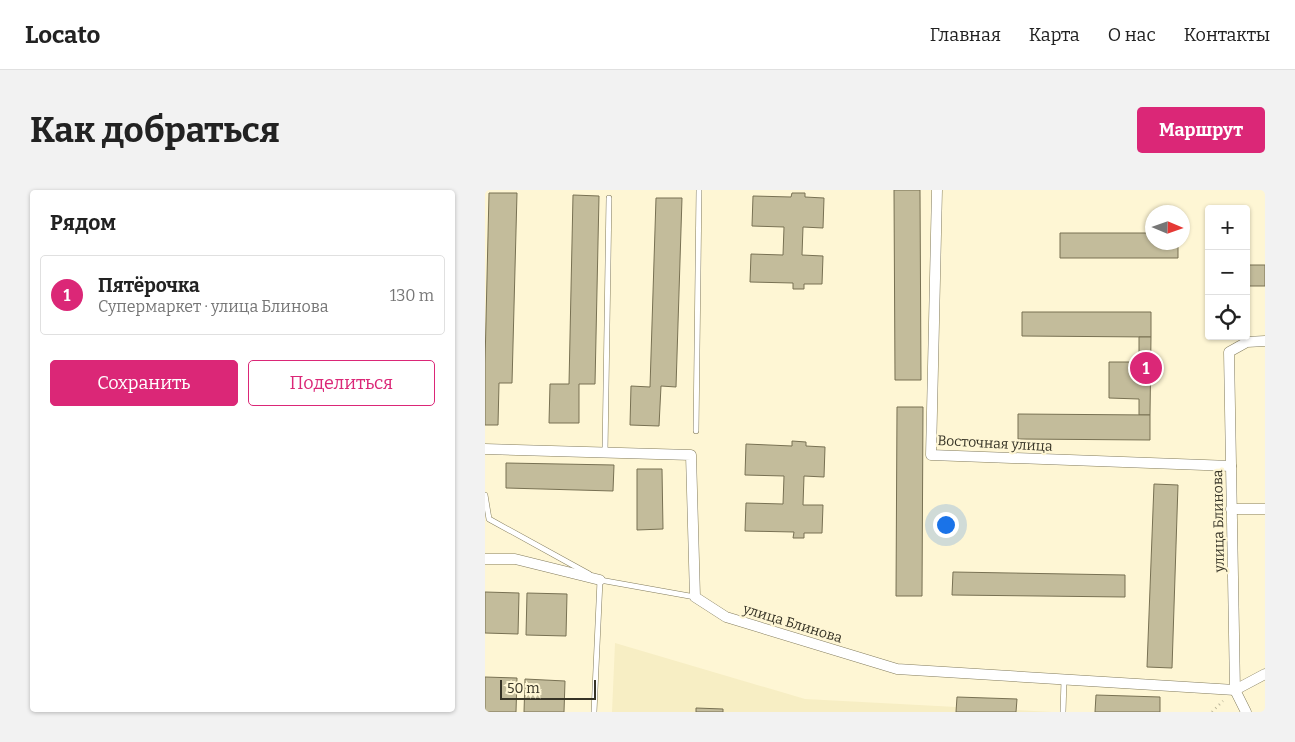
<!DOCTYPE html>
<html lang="ru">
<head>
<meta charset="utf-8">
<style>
	body { margin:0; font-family:Bitter,serif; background:#f2f2f2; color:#222 }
	.controls { position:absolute; right:15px; top:15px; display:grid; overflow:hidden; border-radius:5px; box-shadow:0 1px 4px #0004 }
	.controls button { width:45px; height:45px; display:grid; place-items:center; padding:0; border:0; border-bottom:1px solid #e0e0e0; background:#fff; color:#222; font:25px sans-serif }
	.compass { position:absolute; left:660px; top:15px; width:45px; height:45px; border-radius:50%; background:#fff; box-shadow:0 1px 4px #0004; rotate:92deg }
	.scale { position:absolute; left:15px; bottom:12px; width:96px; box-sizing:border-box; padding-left:5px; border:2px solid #363326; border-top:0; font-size:14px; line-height:18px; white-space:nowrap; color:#363326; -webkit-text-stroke:4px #fef6d4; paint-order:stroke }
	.you { position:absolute; left:460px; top:334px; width:18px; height:18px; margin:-12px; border:4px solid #fff; border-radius:50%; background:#1a73e8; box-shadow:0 0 0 8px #1a73e833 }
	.badge { display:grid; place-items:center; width:32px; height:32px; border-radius:50%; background:#db2777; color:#fff; font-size:16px; font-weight:700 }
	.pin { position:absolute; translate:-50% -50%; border:2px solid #fff; box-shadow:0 1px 5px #0006 }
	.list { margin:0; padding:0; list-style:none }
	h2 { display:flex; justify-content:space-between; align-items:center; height:65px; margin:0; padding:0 20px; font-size:21px }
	h2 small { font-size:16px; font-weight:400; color:#767676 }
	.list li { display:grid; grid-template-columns:32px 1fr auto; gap:15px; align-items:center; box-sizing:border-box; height:80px; margin:0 10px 10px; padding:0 10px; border:1px solid #e0e0e0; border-radius:5px }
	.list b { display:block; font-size:19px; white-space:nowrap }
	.list p { margin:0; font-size:16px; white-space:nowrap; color:#767676 }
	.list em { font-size:16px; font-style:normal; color:#767676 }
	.actions { display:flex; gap:10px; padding:15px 20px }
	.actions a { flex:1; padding:11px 0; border:1px solid #db2777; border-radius:5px; text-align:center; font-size:18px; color:#db2777 }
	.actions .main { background:#db2777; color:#fff }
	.icon { flex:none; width:28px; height:28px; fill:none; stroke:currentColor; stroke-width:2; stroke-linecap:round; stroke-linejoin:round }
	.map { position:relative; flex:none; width:780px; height:522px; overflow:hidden; border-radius:5px }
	header { display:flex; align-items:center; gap:30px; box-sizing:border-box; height:70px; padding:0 25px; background:#fff; border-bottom:1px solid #e0e0e0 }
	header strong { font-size:24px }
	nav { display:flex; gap:28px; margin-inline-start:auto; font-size:18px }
	.intro { display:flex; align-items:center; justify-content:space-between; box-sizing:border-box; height:120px; padding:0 30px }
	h1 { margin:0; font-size:35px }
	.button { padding:12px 22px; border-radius:5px; background:#db2777; color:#fff; font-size:18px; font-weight:700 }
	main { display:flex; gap:30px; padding:0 30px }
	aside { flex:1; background:#fff; border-radius:5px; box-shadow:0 1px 4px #0004 }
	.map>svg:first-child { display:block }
	.built { fill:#f7eec4 }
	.building { fill:#c3bc9b; stroke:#787153 }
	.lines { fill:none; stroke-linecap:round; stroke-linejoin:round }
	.lane-casing { stroke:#837c5d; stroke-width:6 }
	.street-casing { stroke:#837c5d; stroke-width:11 }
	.path { stroke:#bab499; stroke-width:2.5; stroke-dasharray:1 4; stroke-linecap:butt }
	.lane { stroke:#fff; stroke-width:5 }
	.street { stroke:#fff; stroke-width:10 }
	.labels { text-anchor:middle; stroke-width:4.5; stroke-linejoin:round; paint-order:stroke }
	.street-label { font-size:14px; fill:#363326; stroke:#fef6d4 }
</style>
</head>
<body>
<header>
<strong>Locato</strong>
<nav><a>Главная</a><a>Карта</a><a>О нас</a><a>Контакты</a></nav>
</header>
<div class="intro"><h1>Как добраться</h1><a class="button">Маршрут</a></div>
<main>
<aside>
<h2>Рядом<small></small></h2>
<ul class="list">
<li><span class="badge">1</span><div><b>Пятёрочка</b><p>Супермаркет · улица Блинова</p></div><em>130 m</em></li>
</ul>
<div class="actions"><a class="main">Сохранить</a><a>Поделиться</a></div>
</aside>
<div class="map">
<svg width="780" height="522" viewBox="0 0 780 522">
	<rect width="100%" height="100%" fill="#fef6d4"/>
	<!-- built -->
	<path class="built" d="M130,453L320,509L567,522H127Z"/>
	<!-- building -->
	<g class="building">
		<path d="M409,0H435L436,190H410Z"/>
		<path d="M4,3H32L27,193H14L13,235H0V173Z"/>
		<path d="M307,3H320V7L339,8L338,38L318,37L317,65L338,66L337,94H319V99H308V93L265,92L266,64L298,65L299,37L267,36L268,6L306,7Z"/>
		<path d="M88,5L114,6L110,194H94V233H64L65,194H84Z"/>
		<path d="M171,8H197L191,197L176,196L174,236L145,235L146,196L165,197Z"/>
		<path d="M575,43H668V52H693V68H575Z"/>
		<rect x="761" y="75" width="19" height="21"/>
		<path d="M537,122H666V147L537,146Z"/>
		<path d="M654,147H666L665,225H654V209L624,208V172H654Z"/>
		<path d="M412,217H438L437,406H411Z"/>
		<path d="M533,224L665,225V250L533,249Z"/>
		<path d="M307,251L321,252V256L340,257L339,287L319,286L318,315H338L337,343H319V348H308L309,342L260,341L261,313L298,314L299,286L260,285L261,254L307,256Z"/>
		<path d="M21,273L129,275L128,301L21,298Z"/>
		<path d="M152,279H177L178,339L152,340Z"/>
		<path d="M669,294L693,295L687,478L662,477Z"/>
		<path d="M468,382L640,385V407L467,405Z"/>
		<path d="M0,402L34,403L33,444L0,443Z"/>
		<path d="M42,403L82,404L81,446L41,445Z"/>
		<path d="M0,487L32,488L31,522H0Z"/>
		<path d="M40,489L80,491L79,522H39Z"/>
		<path d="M611,505L675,507V522H610Z"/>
		<path d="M472,507L532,509L531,522H471Z"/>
		<path d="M211,518L238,519V522H211Z"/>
	</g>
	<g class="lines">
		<!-- lane casing -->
		<g class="lane-casing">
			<g id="lane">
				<path d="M211,241L214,0"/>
				<path d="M120,262L124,8"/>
				<path d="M0,305L4,329L104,384"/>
				<path d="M115,390L210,407"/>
				<path d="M109,522L115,390"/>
				<path d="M578,522L579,490"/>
			</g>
		</g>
		<!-- street casing -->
		<g class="street-casing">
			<g id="street">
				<path d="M452,0L446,265L746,276"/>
				<path d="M0,259L206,265L210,407L241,427L412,479L750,500L780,484"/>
				<path d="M746,319H780"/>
				<path d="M0,369H30L115,390"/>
				<path d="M761,522L750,500L744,162L762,152L780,151"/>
			</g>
		</g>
		<!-- path -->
		<path class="path" d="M727,522L738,511"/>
		<!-- lane -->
		<use href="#lane" class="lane"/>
		<!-- street -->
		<use href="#street" class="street"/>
	</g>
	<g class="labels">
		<!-- street labels -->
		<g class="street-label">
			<text transform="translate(510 253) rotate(3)" y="5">Восточная улица</text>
			<text transform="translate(733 331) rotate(-91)" y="5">улица Блинова</text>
			<text transform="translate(308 433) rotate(17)" y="5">улица Блинова</text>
		</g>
	</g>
</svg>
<div class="controls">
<button>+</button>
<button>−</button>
<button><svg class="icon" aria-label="locate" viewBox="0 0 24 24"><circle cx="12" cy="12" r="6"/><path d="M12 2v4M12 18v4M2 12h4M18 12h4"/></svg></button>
</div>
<svg class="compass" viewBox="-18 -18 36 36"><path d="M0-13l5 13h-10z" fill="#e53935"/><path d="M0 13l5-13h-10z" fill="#767676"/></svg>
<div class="scale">50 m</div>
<div class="you"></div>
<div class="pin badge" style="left:661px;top:178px">1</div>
</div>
</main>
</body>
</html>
